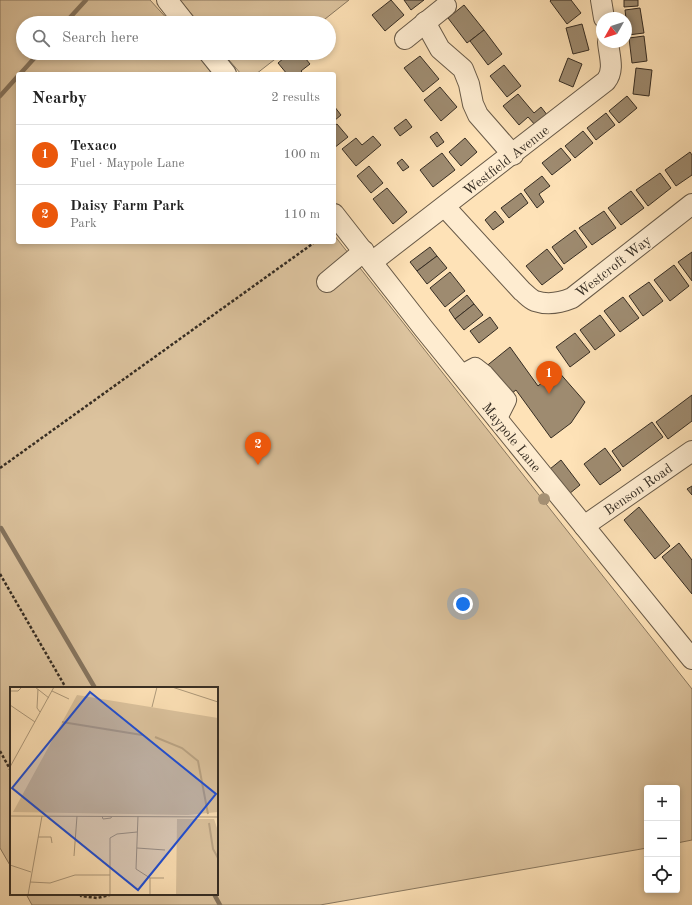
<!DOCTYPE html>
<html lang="en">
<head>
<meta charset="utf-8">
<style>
	body { margin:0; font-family:"Old Standard TT",serif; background:#f6f6f6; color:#222 }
	.controls { position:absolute; right:12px; bottom:12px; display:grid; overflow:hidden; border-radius:4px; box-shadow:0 2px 6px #0003 }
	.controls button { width:36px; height:36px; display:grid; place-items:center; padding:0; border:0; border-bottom:1px solid #e0e0e0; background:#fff; color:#222; font:20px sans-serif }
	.compass { position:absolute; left:596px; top:12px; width:36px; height:36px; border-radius:50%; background:#fff; box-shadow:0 2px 6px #0003; rotate:231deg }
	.you { position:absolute; left:463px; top:604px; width:14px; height:14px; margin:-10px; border:3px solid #fff; border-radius:50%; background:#1a73e8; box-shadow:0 0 0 6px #1a73e833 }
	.badge { display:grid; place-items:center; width:26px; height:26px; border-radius:50%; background:#ea580c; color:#fff; font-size:13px; font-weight:700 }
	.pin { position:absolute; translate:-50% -33px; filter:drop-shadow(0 1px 2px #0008) }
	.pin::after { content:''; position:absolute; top:21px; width:14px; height:12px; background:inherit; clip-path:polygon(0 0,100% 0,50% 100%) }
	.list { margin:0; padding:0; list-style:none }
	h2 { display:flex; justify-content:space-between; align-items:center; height:52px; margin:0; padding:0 16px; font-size:17px }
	h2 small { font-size:13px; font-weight:400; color:#767676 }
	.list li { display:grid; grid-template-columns:26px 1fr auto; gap:12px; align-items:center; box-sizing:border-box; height:60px; padding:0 16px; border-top:1px solid #e0e0e0 }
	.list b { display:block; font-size:15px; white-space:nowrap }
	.list p { margin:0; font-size:13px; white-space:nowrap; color:#767676 }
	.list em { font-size:13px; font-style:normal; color:#767676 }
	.icon { flex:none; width:22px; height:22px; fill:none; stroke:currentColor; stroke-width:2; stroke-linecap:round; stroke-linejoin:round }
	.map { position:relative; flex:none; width:692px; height:905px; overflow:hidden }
	.search { position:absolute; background:#fff; box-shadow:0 2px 6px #0003; left:16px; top:16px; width:320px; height:44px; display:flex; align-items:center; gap:10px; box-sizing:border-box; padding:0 14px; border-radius:22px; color:#767676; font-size:15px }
	.panel { position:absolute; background:#fff; box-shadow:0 2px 6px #0003; left:16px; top:72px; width:320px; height:172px; border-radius:4px }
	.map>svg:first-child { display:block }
	.green { fill:#dcc39e; stroke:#897860 }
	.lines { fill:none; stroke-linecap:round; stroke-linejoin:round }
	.stream { stroke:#85745e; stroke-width:4.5 }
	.building { fill:#9e8b70; stroke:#362d23 }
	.minor-casing { stroke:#685a48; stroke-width:22 }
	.path { stroke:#362d23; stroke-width:2.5; stroke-dasharray:3 2; stroke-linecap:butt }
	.minor { stroke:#feecd0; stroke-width:20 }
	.tree { fill:#a79377 }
	.labels { text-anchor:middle; stroke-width:3.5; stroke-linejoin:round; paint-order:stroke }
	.street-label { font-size:14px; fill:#362d23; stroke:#feecd0 }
	.inset-river { fill:none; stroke:#baa485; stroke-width:2 }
	.inset-road { fill:none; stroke:#ae9a7c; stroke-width:1 }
	.view { fill:#1d4ed8; fill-opacity:0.15; stroke:#1d4ed8; stroke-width:2 }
	.inset-edge { fill:none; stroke:#362d23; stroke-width:2 }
</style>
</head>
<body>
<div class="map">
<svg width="692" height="905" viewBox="0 0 692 905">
	<rect width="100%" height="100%" fill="#fee2b7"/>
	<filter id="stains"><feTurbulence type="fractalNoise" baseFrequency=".005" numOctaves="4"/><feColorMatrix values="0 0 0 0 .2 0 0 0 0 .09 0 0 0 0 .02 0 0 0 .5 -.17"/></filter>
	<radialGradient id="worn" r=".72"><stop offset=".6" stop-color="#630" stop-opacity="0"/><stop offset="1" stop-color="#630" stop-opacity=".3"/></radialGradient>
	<!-- green -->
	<g class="green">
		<path d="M0,0H150L171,23H23V53H197L212,74H18V242H334V235L692,689V840L677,843V788H647V848L320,905H32L26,894H217V688H11V867L0,848Z"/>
		<path d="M180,0H349L320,23H199Z"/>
		<path d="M223,53H283L256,74H241Z"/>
	</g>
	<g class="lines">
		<!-- stream -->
		<g class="stream">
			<path d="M65,23L86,0"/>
			<path d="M20,74L39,53"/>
			<path d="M0,96L18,76"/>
			<path d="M1,528L95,688"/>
			<path d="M214,894L220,905"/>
		</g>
	</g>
	<!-- building -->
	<g class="building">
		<path d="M391,0L404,15L385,31L372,15Z"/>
		<path d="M404,0H424L411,10Z"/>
		<path d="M551,0H571L581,13L567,24L550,1Z"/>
		<path d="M624,0H638V6L624,7Z"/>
		<path d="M464,5L484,30L467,43L448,18Z"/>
		<path d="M640,8L644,33L628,35L625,10Z"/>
		<path d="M582,24L589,50L573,54L566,28Z"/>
		<path d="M484,30L502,54L488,65L470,41Z"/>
		<path d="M644,36L647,61L632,63L629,38Z"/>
		<path d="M290,53H301L310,64L301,71L304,74H287L278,63Z"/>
		<path d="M420,56L439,79L423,92L404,68Z"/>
		<path d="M568,58L582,64L573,87L559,81Z"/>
		<path d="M504,65L521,86L507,97L490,76Z"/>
		<path d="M636,68L652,70L649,96L633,94Z"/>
		<path d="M440,87L457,107L441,121L424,100Z"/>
		<path d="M518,94L534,113L541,107L548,116L536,126L528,117L519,125L503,106Z"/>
		<path d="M627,96L637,108L619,123L609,111Z"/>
		<path d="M334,106L341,115L334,121Z"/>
		<path d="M606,113L615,125L596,140L587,128Z"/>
		<path d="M406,119L412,127L400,136L394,128Z"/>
		<path d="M337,124L348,137L334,148V126Z"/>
		<path d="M583,131L593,143L575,158L565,146Z"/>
		<path d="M437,132L444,142L437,147L430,137Z"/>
		<path d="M373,136L381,145L356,166L342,149L356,138L362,145Z"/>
		<path d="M465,138L477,152L461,166L449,152Z"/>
		<path d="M561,148L571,160L552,175L542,163Z"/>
		<path d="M690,152L692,155V175L676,186L665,170Z"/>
		<path d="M442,153L455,170L433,187L420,170Z"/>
		<path d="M402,159L409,167L403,171L397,163Z"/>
		<path d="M369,166L383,183L371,193L357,176Z"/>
		<path d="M660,173L671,188L648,206L636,190Z"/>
		<path d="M542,176L550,186L539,194L544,202L537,208L524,190Z"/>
		<path d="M387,188L407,212L393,224L373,199Z"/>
		<path d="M631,191L644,208L621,225L608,208Z"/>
		<path d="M521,193L528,203L509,218L501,208Z"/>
		<path d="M495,211L504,222L493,230L485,220Z"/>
		<path d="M604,211L616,228L592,245L579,228Z"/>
		<path d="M575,230L587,247L564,264L552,247Z"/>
		<path d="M430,247L437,256L417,271L410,262Z"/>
		<path d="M547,249L563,269L542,285L526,266Z"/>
		<path d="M692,252V281L678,262Z"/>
		<path d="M437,256L447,268L427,284L417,271Z"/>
		<path d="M674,265L689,286L670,301L654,280Z"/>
		<path d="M450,272L465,291L445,307L430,288Z"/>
		<path d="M649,282L663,301L643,316L629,296Z"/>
		<path d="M467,295L474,304L455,319L449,310Z"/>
		<path d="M623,297L639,318L620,332L604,311Z"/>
		<path d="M474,304L483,315L464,330L455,319Z"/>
		<path d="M600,315L615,335L595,350L580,330Z"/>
		<path d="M490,317L498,328L479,343L470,331Z"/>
		<path d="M575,333L590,352L570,367L556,347Z"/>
		<path d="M510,347L538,386L557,370L585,402L571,423L551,438L516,390L507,397L484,368Z"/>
		<path d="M692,395V421L668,439L656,422Z"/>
		<path d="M652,422L663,437L623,467L612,451Z"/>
		<path d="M605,448L621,470L600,485L584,464Z"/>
		<path d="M561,460L580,485L569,494L550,469Z"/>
		<path d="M692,486V495L687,489Z"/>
		<path d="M639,507L670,546L655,559L624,520Z"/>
		<path d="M679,543L692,560V594L662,557Z"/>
	</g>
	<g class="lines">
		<!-- minor casing -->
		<g class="minor-casing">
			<g id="minor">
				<path d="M167,0L185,23"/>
				<path d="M601,0L604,18"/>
				<path d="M425,22L440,49L463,69L469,84L473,104L478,115L513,155"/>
				<path d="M405,39L446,6"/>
				<path d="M209,53L226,74"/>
				<path d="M445,207L522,291C526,294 530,299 535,301C547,305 560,303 572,298L692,204"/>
				<path d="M334,214L424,329L692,659"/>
				<path d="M372,262L606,81C615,70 609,55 608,42"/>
				<path d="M327,282L364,251"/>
				<path d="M462,375L475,368L484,375L506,400L497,418"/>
				<path d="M584,526L692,451"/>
			</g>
		</g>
		<!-- path -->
		<g class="path">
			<path d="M0,468L315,242"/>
			<path d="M0,574L66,688"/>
			<path d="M0,751L11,771"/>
			<path d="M80,894L81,896L97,898L114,894"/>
		</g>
		<!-- minor -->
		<use href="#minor" class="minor"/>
	</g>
	<!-- trees -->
	<circle class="tree" cx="544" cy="499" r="6"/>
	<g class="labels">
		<!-- street labels -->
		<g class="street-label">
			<text transform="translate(506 160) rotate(-38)" y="5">Westfield Avenue</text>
			<text transform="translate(613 266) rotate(-38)" y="5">Westcroft Way</text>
			<text transform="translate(512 437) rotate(51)" y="5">Maypole Lane</text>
			<text transform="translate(638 489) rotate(-35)" y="5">Benson Road</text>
		</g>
	</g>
	<!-- overview -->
	<g transform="translate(10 687)">
		<rect width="208" height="208" fill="#fee2b7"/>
		<path d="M67,8L208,31V125L178,128L3,125ZM167,132H204L208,144V208H166Z" fill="#dcc39e"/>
		<path class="inset-river" d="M52,35L132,48M145,50L172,61L188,74L198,127M199,136L203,162L208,171"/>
		<path class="inset-road" d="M25,0L39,11M162,0L208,15M28,2L27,21L30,25M0,4H8L12,0M42,4L59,12M0,18L25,35M142,20L147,0M0,80L44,0M0,129L208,130M92,129L93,132L101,131L102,129M128,129L126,182L140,191V208M28,150H41L42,156M127,161L155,163M64,169L67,129M0,178L21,185M140,191H154M20,195L40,196L65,188H100M18,208L32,129M100,208V151L107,147L127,145"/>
		<path class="view" d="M80,5L206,107L128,203L2,101Z"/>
		<rect width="208" height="208" class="inset-edge"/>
	</g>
	<rect width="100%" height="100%" filter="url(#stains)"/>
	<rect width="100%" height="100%" fill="url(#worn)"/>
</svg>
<div class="controls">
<button>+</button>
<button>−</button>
<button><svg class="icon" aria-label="locate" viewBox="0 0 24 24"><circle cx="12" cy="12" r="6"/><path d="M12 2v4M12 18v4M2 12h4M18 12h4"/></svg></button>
</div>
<svg class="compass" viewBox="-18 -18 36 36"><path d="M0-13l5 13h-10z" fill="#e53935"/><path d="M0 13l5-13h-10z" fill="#767676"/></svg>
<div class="you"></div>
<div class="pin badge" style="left:549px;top:394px">1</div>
<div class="pin badge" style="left:258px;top:465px">2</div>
<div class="search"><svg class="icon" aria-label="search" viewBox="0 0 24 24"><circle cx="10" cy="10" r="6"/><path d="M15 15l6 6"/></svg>Search here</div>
<section class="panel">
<h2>Nearby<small>2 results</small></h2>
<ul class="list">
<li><span class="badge">1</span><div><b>Texaco</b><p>Fuel · Maypole Lane</p></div><em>100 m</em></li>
<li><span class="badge">2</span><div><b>Daisy Farm Park</b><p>Park</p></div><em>110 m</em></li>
</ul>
</section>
</div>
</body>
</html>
